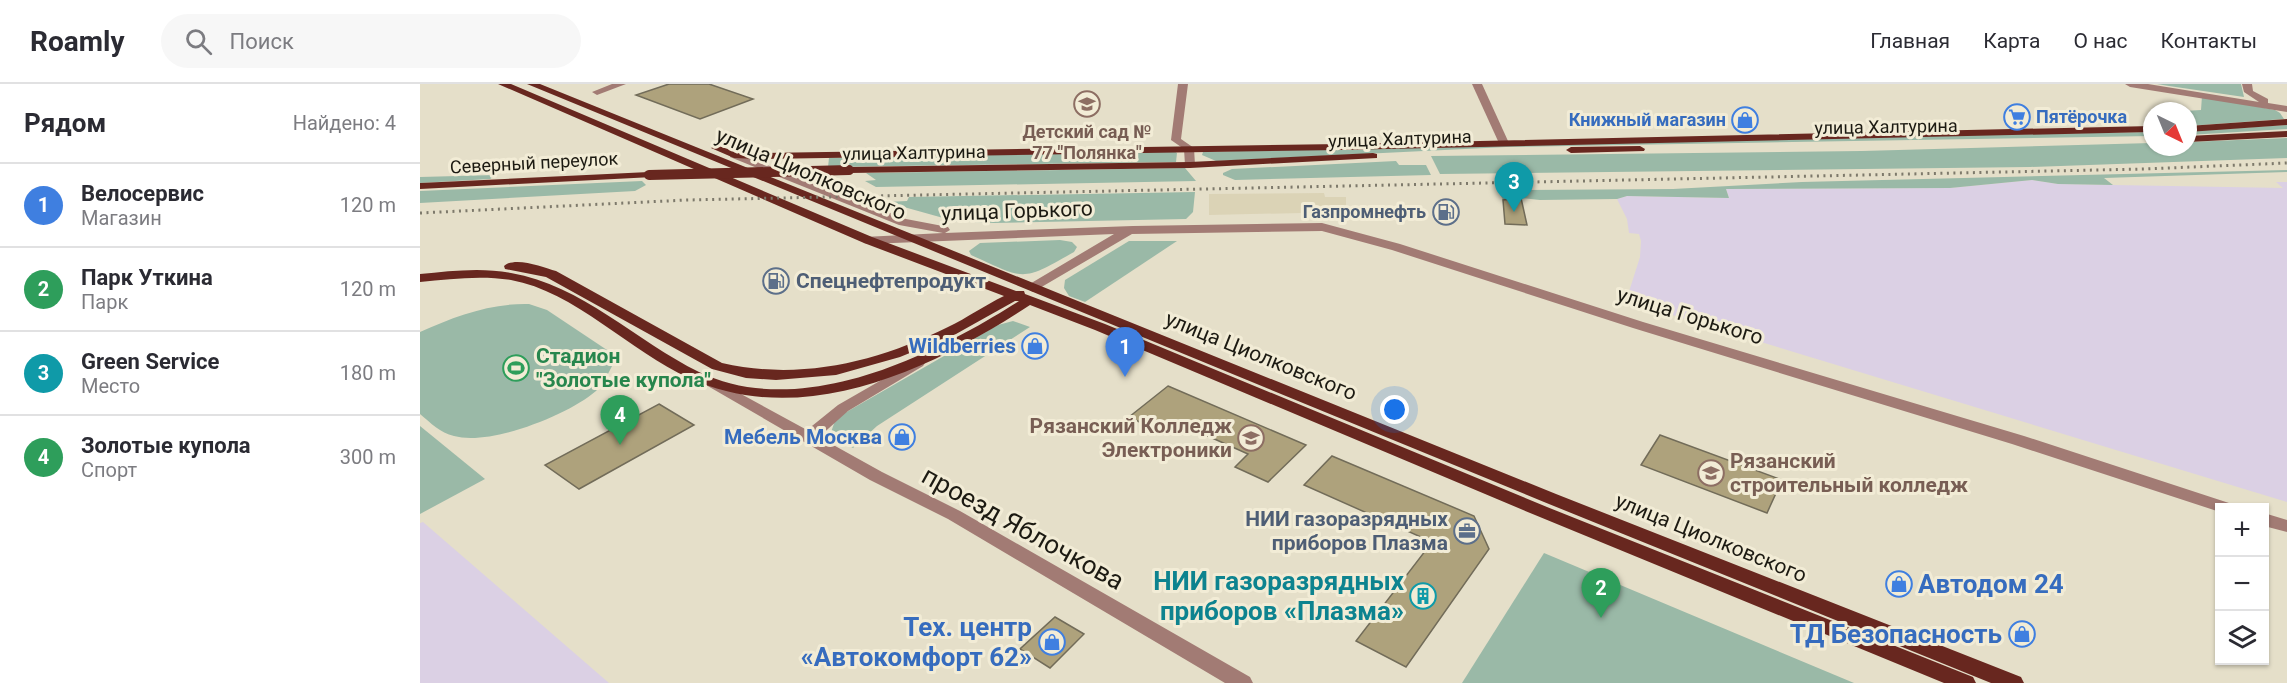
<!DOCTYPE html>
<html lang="ru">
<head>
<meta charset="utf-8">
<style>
	body { margin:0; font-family:Roboto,sans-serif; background:#f7f7f7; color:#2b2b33 }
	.controls { position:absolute; right:18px; bottom:18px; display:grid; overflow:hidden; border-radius:0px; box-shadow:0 2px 4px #0004 }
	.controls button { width:54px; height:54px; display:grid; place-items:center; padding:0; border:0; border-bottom:2px solid #e1e1e2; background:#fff; color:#2b2b33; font:30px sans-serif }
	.compass { position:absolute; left:1723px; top:18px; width:54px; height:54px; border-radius:50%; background:#fff; box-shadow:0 2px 4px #0004; rotate:137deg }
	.you { position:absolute; left:975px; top:326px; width:21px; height:21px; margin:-15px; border:4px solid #fff; border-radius:50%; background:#1a73e8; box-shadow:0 0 0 9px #1a73e833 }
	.badge { display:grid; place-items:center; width:39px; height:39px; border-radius:50%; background:#d93025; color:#fff; font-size:20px; font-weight:700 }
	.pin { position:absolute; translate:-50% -50px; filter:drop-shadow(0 2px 3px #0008) }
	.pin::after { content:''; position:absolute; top:32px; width:21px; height:18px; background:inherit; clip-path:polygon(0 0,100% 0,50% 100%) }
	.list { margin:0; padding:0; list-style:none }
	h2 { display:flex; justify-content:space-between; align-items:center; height:78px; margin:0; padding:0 24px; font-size:26px }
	h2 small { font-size:20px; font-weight:400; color:#7c7c81 }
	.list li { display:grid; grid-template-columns:39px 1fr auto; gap:18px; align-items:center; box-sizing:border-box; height:84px; padding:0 24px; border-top:2px solid #e1e1e2 }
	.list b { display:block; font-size:22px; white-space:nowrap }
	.list p { margin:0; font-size:20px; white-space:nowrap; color:#7c7c81 }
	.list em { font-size:20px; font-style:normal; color:#7c7c81 }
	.icon { flex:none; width:33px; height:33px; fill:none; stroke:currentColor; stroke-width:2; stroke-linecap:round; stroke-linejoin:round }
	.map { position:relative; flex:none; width:1867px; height:599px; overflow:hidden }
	header { display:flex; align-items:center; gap:36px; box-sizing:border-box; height:84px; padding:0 30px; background:#fff; border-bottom:2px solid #e1e1e2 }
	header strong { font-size:28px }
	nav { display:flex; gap:33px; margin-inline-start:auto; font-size:21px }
	.search { width:420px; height:54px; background:#f7f7f7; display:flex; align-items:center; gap:15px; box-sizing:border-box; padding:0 21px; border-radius:33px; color:#7c7c81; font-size:22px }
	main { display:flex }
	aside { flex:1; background:#fff }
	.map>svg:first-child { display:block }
	.built { fill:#dbd3b6 }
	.industrial { fill:#dbd0e4 }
	.green { fill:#9ab9a7 }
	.building { fill:#aea27c; stroke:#726c59; stroke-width:1.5 }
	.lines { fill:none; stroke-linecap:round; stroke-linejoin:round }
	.minor { fill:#a27b74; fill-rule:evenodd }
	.major { fill:#68271f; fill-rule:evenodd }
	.rail { stroke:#7d796b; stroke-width:3; stroke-dasharray:2 4.5; stroke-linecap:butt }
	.major-bridge { stroke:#68271f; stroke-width:10 }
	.labels { text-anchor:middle; stroke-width:6; stroke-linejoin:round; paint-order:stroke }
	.far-shop-label { font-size:18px; font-weight:bold; fill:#366cbe; stroke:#f2ecd6; text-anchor:start }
	.far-street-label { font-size:18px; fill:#1c1a12; stroke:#f2ecd6 }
	.far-education-label { font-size:18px; font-weight:bold; fill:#785e54; stroke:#f2ecd6 }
	.far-service-label { font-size:18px; font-weight:bold; fill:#4e5e75; stroke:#f2ecd6; text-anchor:end }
	.street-label { font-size:21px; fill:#1c1a12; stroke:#f2ecd6 }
	.service-label { font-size:21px; font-weight:bold; fill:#4e5e75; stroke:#f2ecd6; text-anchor:start }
	.shop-label { font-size:21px; font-weight:bold; fill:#366cbe; stroke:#f2ecd6; text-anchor:end }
	.leisure-label { font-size:21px; font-weight:bold; fill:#27864d; stroke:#f2ecd6; text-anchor:start }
	.education-label { font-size:21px; font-weight:bold; fill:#785e54; stroke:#f2ecd6; text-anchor:end }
	.near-street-label { font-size:26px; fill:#1c1a12; stroke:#f2ecd6 }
	.near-culture-label { font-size:26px; font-weight:bold; fill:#0d838f; stroke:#f2ecd6; text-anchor:end }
	.near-shop-label { font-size:26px; font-weight:bold; fill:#366cbe; stroke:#f2ecd6; text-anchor:end }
</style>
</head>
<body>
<header>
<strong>Roamly</strong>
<div class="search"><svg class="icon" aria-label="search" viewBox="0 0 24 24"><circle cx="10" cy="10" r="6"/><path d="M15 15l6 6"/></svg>Поиск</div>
<nav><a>Главная</a><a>Карта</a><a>О нас</a><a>Контакты</a></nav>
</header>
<main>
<aside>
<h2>Рядом<small>Найдено: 4</small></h2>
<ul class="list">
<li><span class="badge" style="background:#3f7fe0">1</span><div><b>Велосервис</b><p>Магазин</p></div><em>120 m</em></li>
<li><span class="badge" style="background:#2e9e5b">2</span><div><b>Парк Уткина</b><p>Парк</p></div><em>120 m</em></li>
<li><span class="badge" style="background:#0f9aa8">3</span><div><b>Green Service</b><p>Место</p></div><em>180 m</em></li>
<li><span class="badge" style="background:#2e9e5b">4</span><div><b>Золотые купола</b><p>Спорт</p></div><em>300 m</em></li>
</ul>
</aside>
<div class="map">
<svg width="1867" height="599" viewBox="0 0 1867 599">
	<rect width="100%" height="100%" fill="#e5dfc9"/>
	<!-- built -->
	<path class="built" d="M904,109L905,113H926V128L789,131V110Z"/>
	<!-- industrial -->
	<g class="industrial">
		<path d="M1612,96L1638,100L1863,104L1856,98H1867V418L1206,217L1220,173L1221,157L1219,150L1209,149L1207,135L1197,115L1207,112L1309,114L1306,105L1530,104Z"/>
		<path d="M3,438L189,599H0V439Z"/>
	</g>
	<!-- green -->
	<g class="green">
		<path d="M1737,0H1821L1824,13L1749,2Z"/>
		<path d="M1782,12L1855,26L1860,29L1864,35L1768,42V27H1764L1781,26Z"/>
		<path d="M1867,41V45L1768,51V47Z"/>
		<path d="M1732,48V52L1086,63L796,77L782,71L783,68L1076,59Z"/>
		<path d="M1867,54V74L1610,83L1020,90L1011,72L1442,67L1732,59V63H1768V58Z"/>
		<path d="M754,67L757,69L756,78L408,83L409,74Z"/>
		<path d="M976,77L979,81H1006L1011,91L815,96L803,91V89L812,85Z"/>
		<path d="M765,84L776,97L456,103L445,97L456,96L446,89Z"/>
		<path d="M1867,86V88L1684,94L1693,101L1638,100L1612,96L1530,104L1306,105L1309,114L1207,112L1197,115L1120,116L1101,114L1083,116L1080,110L1096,109L1095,106L1253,105L1382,98Z"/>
		<path d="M76,91L70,95L0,99V93Z"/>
		<path d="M222,97L226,101L215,107L0,119V107Z"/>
		<path d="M775,108L773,128L766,135L574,139L534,137L466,118L487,117L489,113Z"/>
		<path d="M640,156L652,158L657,163L654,168C601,198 606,196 551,171L549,167L560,159Z"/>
		<path d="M709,157H757L665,218L649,212L644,204L645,196Z"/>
		<path d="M109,220L127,226L187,266L193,280C188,290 184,299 176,307C148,331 71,362 34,352C20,349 11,339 0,330V248C35,232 71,219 109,220Z"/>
		<path d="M593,237L610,243L457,342L433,364L410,351L416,334L578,241Z"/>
		<path d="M0,342L65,395L0,430Z"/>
		<path d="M1124,469L1434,599H1042Z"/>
	</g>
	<!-- building -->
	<g class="building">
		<path d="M249,0H289L333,15L280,35L216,11Z"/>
		<path d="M1101,114L1107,141L1085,140L1083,116Z"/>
		<path d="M748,302L886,361L848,398L815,383L828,370L752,336L739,347L709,333Z"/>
		<path d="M239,320L274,341L159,405L125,381Z"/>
		<path d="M1240,351L1362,396L1347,429L1221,381Z"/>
		<path d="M912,372L1054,432L1069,465L986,583L936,557L1006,466L1001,453L884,401Z"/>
		<path d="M635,533L664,550L630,584L600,565Z"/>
	</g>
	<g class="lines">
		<!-- minor -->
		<g class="minor">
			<path d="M192,0H206L177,11L172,8Z"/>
			<path d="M758,0H768L761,55L774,64L775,81L770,84L765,81L764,65L751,56Z"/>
			<path d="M1052,0H1062L1088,57L1087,59L1078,57Z"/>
			<path d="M1705,0H1728L1839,18L1824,8L1822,0H1832L1833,7L1848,15V19L1867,22V28L1710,3Z"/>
			<path d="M314,68L486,135L528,143L530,146L525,149L713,142L902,139L980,160L1223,238L1604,352L1812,420L1814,424H1800V428L1592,360L1213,244L972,166L902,147L712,150L613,208L606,204L608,201L694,150L448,160L444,159L442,156L444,153L523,149L479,141L310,73V69Z"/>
			<path d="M498,275L503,276L505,279L503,282L428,327L399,353L462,388L540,427L830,593L833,599H805L528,435L450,396L286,301L289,298H299L387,346L418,321Z"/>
			<path d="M1844,429L1867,436V448L1844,442Z"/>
		</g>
		<!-- major -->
		<g class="major">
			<path d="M78,0H91L452,153L596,207H604L605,210L685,240L1127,423L1553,593L1556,599H1524L1115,431L675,246L610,221C514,284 384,347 269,294C211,268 154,207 91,196C61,191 30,195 0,198V190C30,187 61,183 91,189C162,201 216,257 279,288C381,337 512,272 599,217H595L536,250L480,273L416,291L356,296L326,294L292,285L126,193L85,185L84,182C95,172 123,183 136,187L302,279C380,297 457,278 528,243C547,234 565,221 584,212L444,159Z"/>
			<path d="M107,0H120L1136,410L1601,593L1604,599H1571L1124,418Z"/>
			<path d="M1867,35V41L1768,48V42Z"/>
			<path d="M1732,42V48L921,66L339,75L314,74L291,64L296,61L316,68L339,69L921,60Z"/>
			<path d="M1867,47V53L1768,58V52Z"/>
			<path d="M1220,62L1225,65L1224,67L1151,69L1146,66L1151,63Z"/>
			<path d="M953,69L957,70V74L770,84L429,89L424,86L429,83L770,78Z"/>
			<path d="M229,88L235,91L233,93L0,105V99Z"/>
		</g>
		<!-- rail -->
		<path class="rail" d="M0,129L267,116L1724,85L1867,79"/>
		<!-- major-bridge -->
		<path class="major-bridge" d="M229,91L429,86"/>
	</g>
	<!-- icons -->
	<defs>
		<g id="school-ring" transform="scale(1.35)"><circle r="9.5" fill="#f2ecd6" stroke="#8d6e63" stroke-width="1.5"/><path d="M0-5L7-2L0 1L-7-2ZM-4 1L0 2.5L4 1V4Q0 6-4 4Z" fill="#8d6e63"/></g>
		<g id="supermarket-ring" transform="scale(1.35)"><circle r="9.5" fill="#f2ecd6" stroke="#3f7fe0" stroke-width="1.5"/><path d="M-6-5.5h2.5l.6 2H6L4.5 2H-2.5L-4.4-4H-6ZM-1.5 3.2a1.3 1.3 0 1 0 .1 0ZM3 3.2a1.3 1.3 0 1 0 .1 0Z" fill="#3f7fe0"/></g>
		<g id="shop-ring" transform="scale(1.35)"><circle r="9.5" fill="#f2ecd6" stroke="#3f7fe0" stroke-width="1.5"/><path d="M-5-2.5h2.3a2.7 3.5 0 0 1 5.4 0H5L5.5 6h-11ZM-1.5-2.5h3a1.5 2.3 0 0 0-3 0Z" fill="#3f7fe0"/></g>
		<g id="fuel-ring" transform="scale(1.35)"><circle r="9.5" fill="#f2ecd6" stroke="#5c6f8a" stroke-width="1.5"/><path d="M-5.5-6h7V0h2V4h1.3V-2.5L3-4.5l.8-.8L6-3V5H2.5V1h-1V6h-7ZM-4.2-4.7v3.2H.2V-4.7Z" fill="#5c6f8a"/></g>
		<g id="stadium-ring" transform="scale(1.35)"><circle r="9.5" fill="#f2ecd6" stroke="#2e9e5b" stroke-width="1.5"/><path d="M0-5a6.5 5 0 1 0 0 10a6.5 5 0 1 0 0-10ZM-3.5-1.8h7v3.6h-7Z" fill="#2e9e5b"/></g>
		<g id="university-ring" transform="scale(1.35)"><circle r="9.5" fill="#f2ecd6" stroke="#8d6e63" stroke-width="1.5"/><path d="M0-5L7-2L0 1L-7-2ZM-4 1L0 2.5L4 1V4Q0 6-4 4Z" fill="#8d6e63"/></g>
		<g id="office-ring" transform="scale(1.35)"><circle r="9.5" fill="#f2ecd6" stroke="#5c6f8a" stroke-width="1.5"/><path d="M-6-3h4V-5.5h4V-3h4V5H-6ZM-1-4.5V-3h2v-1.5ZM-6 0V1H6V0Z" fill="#5c6f8a"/></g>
		<g id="building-ring" transform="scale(1.35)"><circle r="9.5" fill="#f2ecd6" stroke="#0f9aa8" stroke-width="1.5"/><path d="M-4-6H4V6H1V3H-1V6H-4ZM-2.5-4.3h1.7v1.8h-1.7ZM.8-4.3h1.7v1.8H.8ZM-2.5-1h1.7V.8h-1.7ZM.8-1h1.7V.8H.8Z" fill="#0f9aa8"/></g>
	</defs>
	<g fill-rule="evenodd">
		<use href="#school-ring" x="667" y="20"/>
		<use href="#supermarket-ring" x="1597" y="33"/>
		<use href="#shop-ring" x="1325" y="36"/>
		<use href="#fuel-ring" x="1026" y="128"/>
		<use href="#fuel-ring" x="356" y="197"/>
		<use href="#shop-ring" x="615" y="262"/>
		<use href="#stadium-ring" x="96" y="284"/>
		<use href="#shop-ring" x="482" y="353"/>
		<use href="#university-ring" x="831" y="354"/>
		<use href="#university-ring" x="1291" y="389"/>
		<use href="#office-ring" x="1047" y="447"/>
		<use href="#shop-ring" x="1479" y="500"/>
		<use href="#building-ring" x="1003" y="512"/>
		<use href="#shop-ring" x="1602" y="550"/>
		<use href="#shop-ring" x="632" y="558"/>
	</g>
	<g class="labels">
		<!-- far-shop labels -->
		<g class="far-shop-label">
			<text x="1616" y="39">Пятёрочка</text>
			<text x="1306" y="42" text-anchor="end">Книжный магазин</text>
		</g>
		<!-- far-street labels -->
		<g class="far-street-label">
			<text transform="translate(1466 43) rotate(-1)" y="6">улица Халтурина</text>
			<text transform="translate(980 55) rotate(-2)" y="6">улица Халтурина</text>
			<text transform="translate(494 69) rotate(-1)" y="6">улица Халтурина</text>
			<text transform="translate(114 79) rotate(-3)" y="6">Северный переулок</text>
		</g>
		<!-- far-education labels -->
		<g class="far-education-label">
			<text x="667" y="54">Детский сад №<tspan x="667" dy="21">77 "Полянка"</tspan></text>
		</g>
		<!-- far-service labels -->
		<g class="far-service-label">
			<text x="1006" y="134">Газпромнефть</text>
		</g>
		<!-- street labels -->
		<g class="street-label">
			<text transform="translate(391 90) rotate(23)" y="7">улица Циолковского</text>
			<text transform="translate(597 127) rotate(-2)" y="7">улица Горького</text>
			<text transform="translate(1270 232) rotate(17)" y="7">улица Горького</text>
			<text transform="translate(841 272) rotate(22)" y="7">улица Циолковского</text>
			<text transform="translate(1291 454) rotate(22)" y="7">улица Циолковского</text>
		</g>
		<!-- service labels -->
		<g class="service-label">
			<text x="376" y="204">Спецнефтепродукт</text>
			<text x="1028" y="442" text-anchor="end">НИИ газоразрядных<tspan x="1028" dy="24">приборов Плазма</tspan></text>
		</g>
		<!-- shop labels -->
		<g class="shop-label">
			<text x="596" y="269">Wildberries</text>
			<text x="462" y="360">Мебель Москва</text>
		</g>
		<!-- leisure labels -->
		<g class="leisure-label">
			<text x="116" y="279">Стадион<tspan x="116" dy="24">"Золотые купола"</tspan></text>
		</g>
		<!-- education labels -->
		<g class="education-label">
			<text x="812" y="349">Рязанский Колледж<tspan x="812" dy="24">Электроники</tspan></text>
			<text x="1310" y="384" text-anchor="start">Рязанский<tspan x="1310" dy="24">строительный колледж</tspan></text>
		</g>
		<!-- near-street labels -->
		<g class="near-street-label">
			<text transform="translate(603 444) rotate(29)" y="9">проезд Яблочкова</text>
		</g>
		<!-- near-culture labels -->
		<g class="near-culture-label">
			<text x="984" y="506">НИИ газоразрядных<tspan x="984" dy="30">приборов «Плазма»</tspan></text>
		</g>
		<!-- near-shop labels -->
		<g class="near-shop-label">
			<text x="1498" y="509" text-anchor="start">Автодом 24</text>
			<text x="612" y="552">Тех. центр<tspan x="612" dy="30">«Автокомфорт 62»</tspan></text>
			<text x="1582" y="559">ТД Безопасность</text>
		</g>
	</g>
</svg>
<div class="controls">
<button>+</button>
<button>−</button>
<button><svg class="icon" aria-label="layers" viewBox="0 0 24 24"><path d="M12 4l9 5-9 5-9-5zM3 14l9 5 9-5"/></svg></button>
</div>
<svg class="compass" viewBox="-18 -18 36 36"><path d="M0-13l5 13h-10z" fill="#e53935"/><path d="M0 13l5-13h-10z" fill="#7c7c81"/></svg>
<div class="you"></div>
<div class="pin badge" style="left:705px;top:293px;background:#3f7fe0">1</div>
<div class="pin badge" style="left:1181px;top:534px;background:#2e9e5b">2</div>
<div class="pin badge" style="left:1094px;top:128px;background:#0f9aa8">3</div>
<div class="pin badge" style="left:200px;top:361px;background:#2e9e5b">4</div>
</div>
</main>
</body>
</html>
